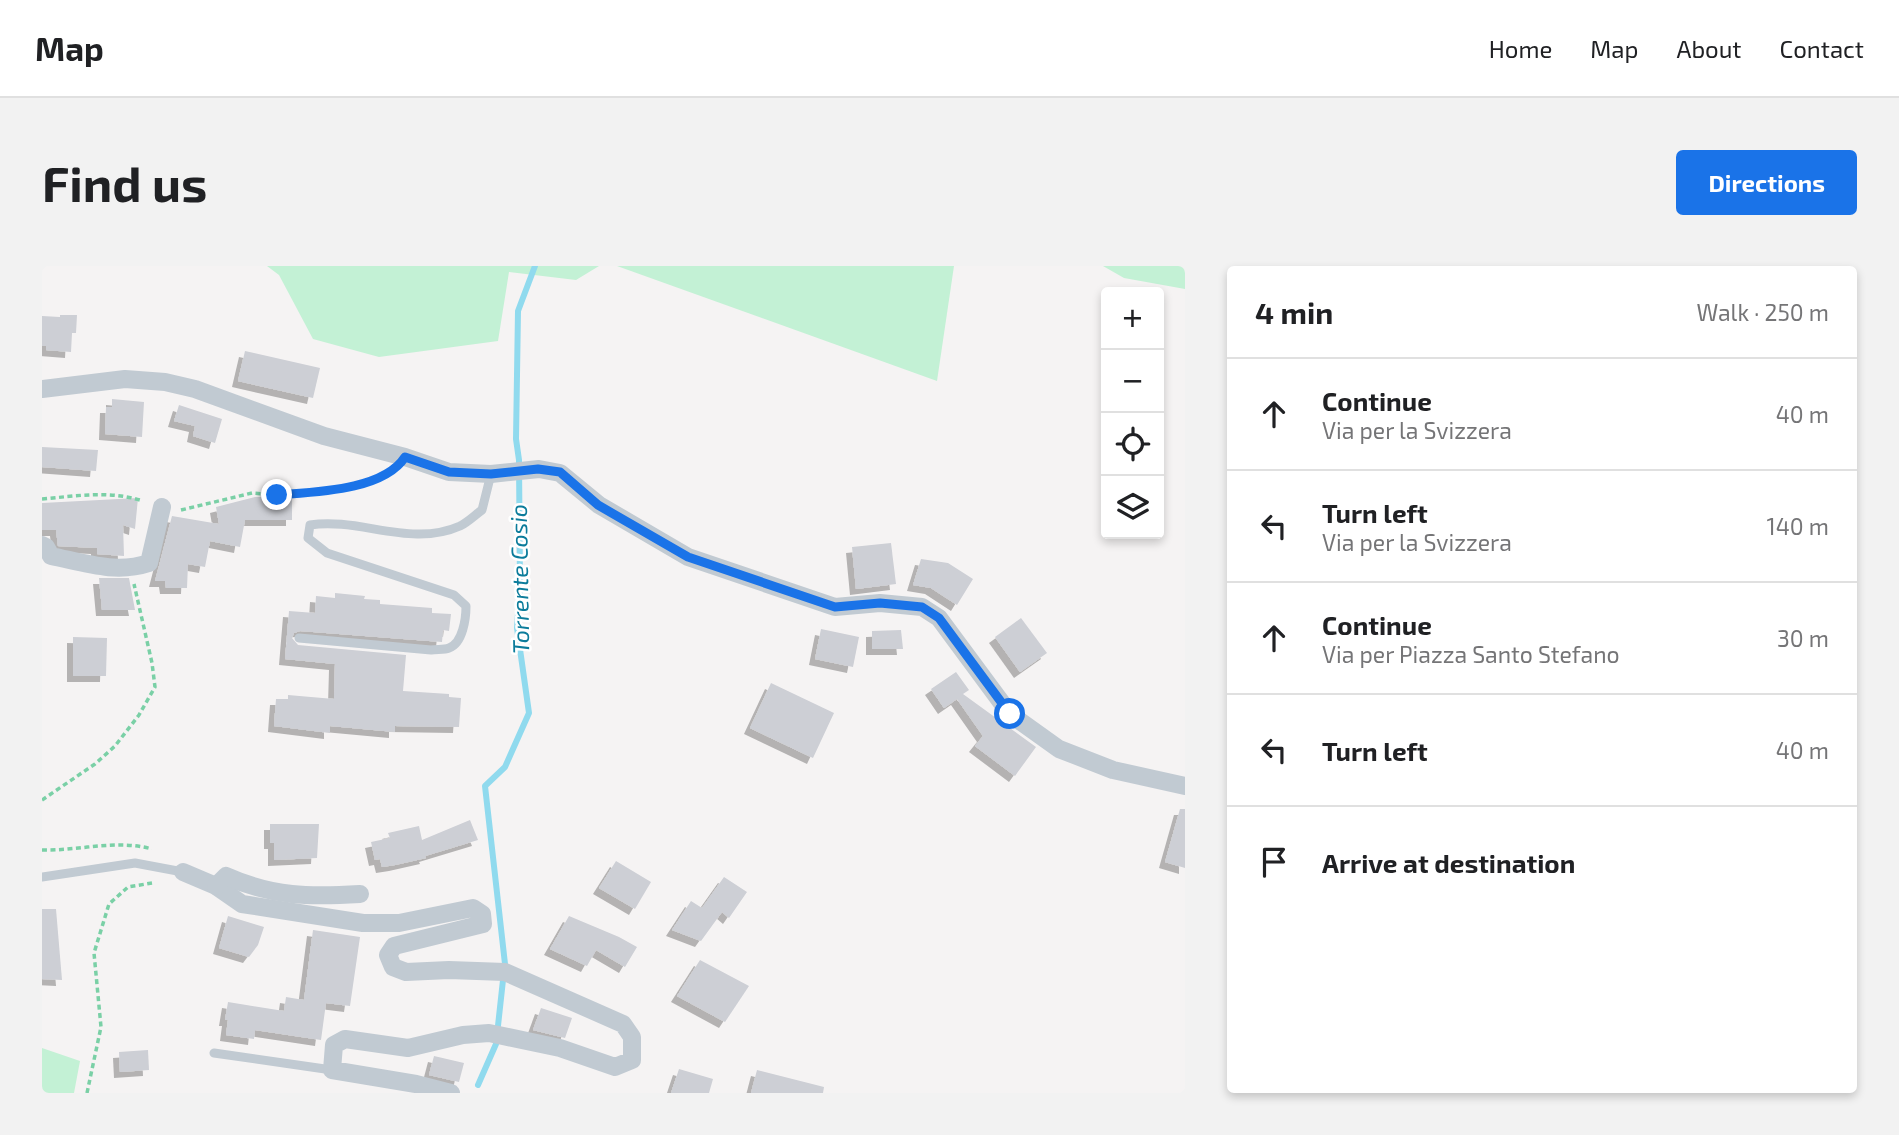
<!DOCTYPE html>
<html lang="en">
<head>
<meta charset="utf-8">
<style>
	body { margin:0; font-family:"Exo 2",sans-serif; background:#f2f2f2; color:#202124 }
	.controls { position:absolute; right:21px; top:21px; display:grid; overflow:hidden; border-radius:7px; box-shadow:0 4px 10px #0003 }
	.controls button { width:63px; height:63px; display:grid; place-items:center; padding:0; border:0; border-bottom:2px solid #e0e0e0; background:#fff; color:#202124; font:35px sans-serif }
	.stop { position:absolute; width:21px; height:21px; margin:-16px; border:5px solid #1a73e8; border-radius:50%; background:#fff }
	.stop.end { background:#1a73e8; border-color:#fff; box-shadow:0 2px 7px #0008 }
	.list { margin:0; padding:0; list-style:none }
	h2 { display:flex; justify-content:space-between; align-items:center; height:91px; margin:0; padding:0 28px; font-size:30px }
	h2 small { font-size:23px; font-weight:400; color:#757577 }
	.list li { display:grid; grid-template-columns:46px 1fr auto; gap:21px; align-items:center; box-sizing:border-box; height:112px; padding:0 28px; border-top:2px solid #e0e0e0 }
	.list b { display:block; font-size:26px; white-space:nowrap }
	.list p { margin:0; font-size:23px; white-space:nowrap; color:#757577 }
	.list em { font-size:23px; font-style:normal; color:#757577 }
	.icon { flex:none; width:38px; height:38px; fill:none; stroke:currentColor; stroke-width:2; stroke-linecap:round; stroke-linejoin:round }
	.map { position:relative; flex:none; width:1143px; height:827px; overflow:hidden; border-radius:7px }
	header { display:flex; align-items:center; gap:42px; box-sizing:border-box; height:98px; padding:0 35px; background:#fff; border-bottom:2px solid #e0e0e0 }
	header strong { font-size:33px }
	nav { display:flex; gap:38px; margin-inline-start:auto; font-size:24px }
	.intro { display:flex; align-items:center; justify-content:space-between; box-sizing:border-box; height:168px; padding:0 42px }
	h1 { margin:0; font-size:49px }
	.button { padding:18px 32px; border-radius:7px; background:#1a73e8; color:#fff; font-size:24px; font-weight:700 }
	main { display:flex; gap:42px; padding:0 42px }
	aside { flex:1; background:#fff; border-radius:7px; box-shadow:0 4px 10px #0003 }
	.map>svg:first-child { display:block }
	.green { fill:#c3f1d5 }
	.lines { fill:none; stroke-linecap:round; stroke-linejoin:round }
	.stream { stroke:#90daee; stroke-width:6 }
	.building { fill:#cdcfd5; filter:url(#shadow) }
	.path { stroke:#7ad0a6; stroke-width:3.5; stroke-dasharray:5 3.5; stroke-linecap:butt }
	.lane { stroke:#c1cad2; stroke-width:9 }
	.street { stroke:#c1cad2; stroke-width:18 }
	.route { stroke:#1a73e8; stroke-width:9 }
	.labels { text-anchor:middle; stroke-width:5; stroke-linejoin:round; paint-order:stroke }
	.water-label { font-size:23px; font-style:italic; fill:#0c7c9b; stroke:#fff }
</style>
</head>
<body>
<header>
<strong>Map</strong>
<nav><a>Home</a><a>Map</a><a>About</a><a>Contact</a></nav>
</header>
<div class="intro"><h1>Find us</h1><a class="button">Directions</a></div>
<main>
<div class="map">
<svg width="1143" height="827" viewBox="0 0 1143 827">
	<defs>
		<filter id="shadow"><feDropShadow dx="-6" dy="6" stdDeviation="0" flood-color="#0004"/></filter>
	</defs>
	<rect width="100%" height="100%" fill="#f5f3f3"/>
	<!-- green -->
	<g class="green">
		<path d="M225,0H557L534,14L467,6L456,75L337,91L271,73L237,9Z"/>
		<path d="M575,0H912L895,115Z"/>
		<path d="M1061,0H1143V23L1082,12Z"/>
		<path d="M0,782L38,795L32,827H0Z"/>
	</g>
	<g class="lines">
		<!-- stream -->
		<g class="stream">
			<path d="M463,698L443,520L463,501L487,447L475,362L478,320L477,194L474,173L476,45L493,0"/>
			<path d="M436,819L454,778L461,714"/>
		</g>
	</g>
	<!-- building -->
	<g class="building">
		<path d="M18,49H35L34,67H30L29,86L4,84V80H0V50L18,51Z"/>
		<path d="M203,85L278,102L271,132L196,115Z"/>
		<path d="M70,133L102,136L100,171L63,168L64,141H70Z"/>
		<path d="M137,139L180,153L173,177L151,170L153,160L132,155Z"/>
		<path d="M0,181L56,184L54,205L0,201Z"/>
		<path d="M213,231H250V254H203L198,281L168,275L163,301L146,298L145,322H124L123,315H113L130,250L177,258L174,241Z"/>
		<path d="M96,232L93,263L81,259L82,290L55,288V282L16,280L14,264H0V237Z"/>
		<path d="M849,277L854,318L814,323L810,281Z"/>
		<path d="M879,293L906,297L931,313L915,339L889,322L871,319Z"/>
		<path d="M57,312H87L93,344H60Z"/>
		<path d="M293,327L323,330L322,333L338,334V338L390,342V347L409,348L407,365L401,364L400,376L258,365L252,367L250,372L256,379L364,389L361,425L407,428V431L419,432L417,461L353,460V466L288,460V467L232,460L234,433H246V429L292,433L293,398L243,393L247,345L273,347L274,330L293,332Z"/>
		<path d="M979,352L1005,387L978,406L953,371Z"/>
		<path d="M779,363L817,371L811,401L773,393Z"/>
		<path d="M859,364L861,383H830V365Z"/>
		<path d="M31,371L65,372L64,410H31Z"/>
		<path d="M914,406L927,424L921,428L994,481L973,510L933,480L941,470L915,433L902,442L889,423Z"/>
		<path d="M729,417L792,447L771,492L708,462Z"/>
		<path d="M1138,543H1143V602L1123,596Z"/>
		<path d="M428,554L436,574L383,590L384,592L353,599L340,601L338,593L333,594L329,576L348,572L346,567L377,560L380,574Z"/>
		<path d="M228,558H277L275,592L232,594V577H228Z"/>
		<path d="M574,595L609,616L593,643L557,622Z"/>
		<path d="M682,611L705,626L687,652L680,646L659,675L630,664L649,635L660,642Z"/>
		<path d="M0,643H14L20,714L0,713Z"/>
		<path d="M186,650L222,661L216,679L207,691L177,682Z"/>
		<path d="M527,650L577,671L595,681L583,701L554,684L545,700L508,683Z"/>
		<path d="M271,664L318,671L308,740L284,737L279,774L213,764L212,773L184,769L186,754H183L186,736L242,745L244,731L262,734Z"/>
		<path d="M658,694L707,720L683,756L635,730Z"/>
		<path d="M499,742L530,752L523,772L491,764Z"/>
		<path d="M106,784L107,804L78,806L77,786Z"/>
		<path d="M392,790L422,797L417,816L387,809Z"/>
		<path d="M637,803L671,813L667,827H629Z"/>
		<path d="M715,804L782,821L781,827H709Z"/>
	</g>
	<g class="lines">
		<!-- path -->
		<g class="path">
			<path d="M0,233C35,230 67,224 101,235"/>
			<path d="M139,244L210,227L235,229L317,221L343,207"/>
			<path d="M0,534L53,498L73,480L97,449L113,421L110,397L92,318"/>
			<path d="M0,584C36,585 75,573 110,583"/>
			<path d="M45,827L59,761L52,687L67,638L86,621L110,617"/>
		</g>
		<!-- lane -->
		<g class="lane">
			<path d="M257,372L389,384C395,383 402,384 407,382C421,377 424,352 424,340L412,329L285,287L266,272L268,259C317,251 369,282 418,260C426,256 433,249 440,244L449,208"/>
			<path d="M0,611L93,597L141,606"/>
			<path d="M172,787L290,804"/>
		</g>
		<!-- street -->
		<g class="street">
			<path d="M0,123L83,113L123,116L153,123L282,170L363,191L407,206L449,208L497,203L518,207L557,239L646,291L793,341L838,337L880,341L897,352L968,448L1017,483L1071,504L1143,520"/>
			<path d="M0,279L4,281L9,290C43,297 74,308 107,297L120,241"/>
			<path d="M141,606L174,620L200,638L321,657H357L431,642L440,648L441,658L352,680L346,689L351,701L364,706L407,704L463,706L581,758L590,771V794L573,801L518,782L447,767L421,769L366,782L303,773L292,779L290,804L374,818L409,827"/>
			<path d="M174,620L184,610C231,631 268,631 318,628"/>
		</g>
	</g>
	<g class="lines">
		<!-- route -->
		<path class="route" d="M235,229C271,226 341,225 363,191L407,206L449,208L496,203L518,206L556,239L646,291L793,341L838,337L880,341L897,352L968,448"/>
	</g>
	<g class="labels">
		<!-- water labels -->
		<g class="water-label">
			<text transform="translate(478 313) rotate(-91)" y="8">Torrente Cosio</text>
		</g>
	</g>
</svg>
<div class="controls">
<button>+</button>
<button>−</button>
<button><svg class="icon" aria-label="locate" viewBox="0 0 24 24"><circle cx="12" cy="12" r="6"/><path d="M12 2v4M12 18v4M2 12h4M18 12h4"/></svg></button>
<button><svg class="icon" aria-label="layers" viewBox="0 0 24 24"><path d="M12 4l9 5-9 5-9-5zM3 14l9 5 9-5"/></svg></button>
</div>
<div class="stop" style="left:968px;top:448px"></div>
<div class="stop end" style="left:235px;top:229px"></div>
</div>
<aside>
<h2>4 min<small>Walk · 250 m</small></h2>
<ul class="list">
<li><svg class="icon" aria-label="ahead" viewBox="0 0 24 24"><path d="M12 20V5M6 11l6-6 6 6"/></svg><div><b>Continue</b><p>Via per la Svizzera</p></div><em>40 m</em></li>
<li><svg class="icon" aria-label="left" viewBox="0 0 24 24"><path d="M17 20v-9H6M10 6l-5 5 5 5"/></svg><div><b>Turn left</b><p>Via per la Svizzera</p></div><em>140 m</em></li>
<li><svg class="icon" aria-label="ahead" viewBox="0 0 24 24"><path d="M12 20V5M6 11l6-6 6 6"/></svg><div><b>Continue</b><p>Via per Piazza Santo Stefano</p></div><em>30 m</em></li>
<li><svg class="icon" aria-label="left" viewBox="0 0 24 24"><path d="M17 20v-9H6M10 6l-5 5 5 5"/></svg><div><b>Turn left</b></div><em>40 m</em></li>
<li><svg class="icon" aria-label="arrive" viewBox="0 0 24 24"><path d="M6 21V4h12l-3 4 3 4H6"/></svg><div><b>Arrive at destination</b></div></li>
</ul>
</aside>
</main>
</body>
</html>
